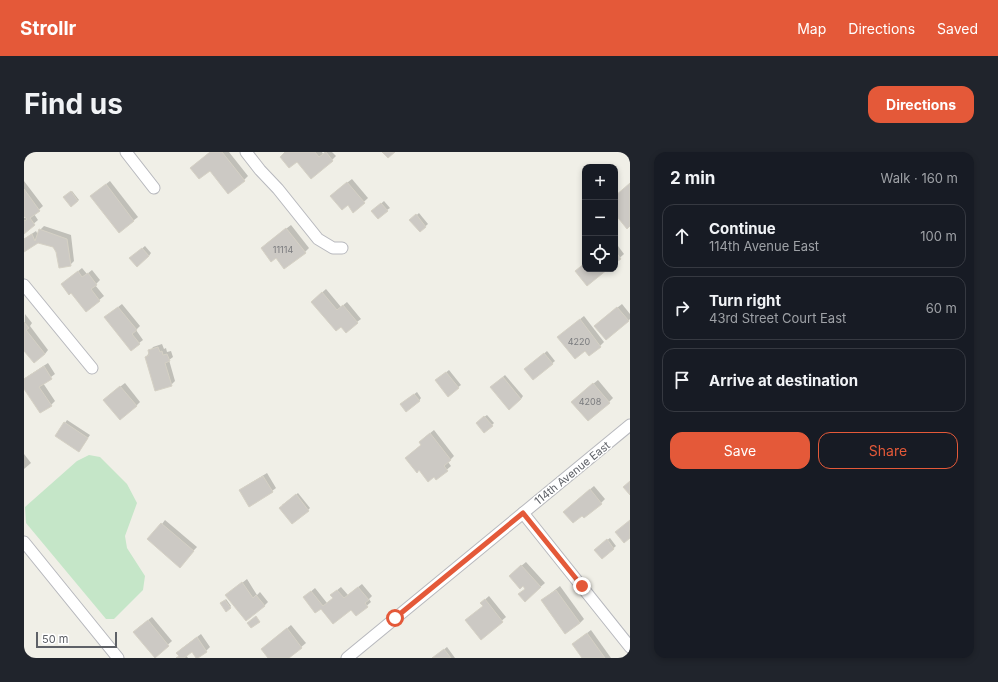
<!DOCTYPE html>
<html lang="en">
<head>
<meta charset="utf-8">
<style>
	body { margin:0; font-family:Inter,sans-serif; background:#20242c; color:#f1f3f6 }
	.controls { position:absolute; right:12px; top:12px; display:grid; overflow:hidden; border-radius:8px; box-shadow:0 2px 6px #0003 }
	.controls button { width:36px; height:36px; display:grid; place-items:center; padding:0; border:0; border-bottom:1px solid #363941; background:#171b24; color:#f1f3f6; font:20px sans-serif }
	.scale { position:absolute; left:12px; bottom:10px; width:81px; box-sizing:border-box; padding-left:4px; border:2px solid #5e6167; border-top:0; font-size:11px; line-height:14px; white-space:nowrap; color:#5e6167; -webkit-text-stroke:3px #fff; paint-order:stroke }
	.stop { position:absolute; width:12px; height:12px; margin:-9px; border:3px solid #e45939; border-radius:50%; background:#fff }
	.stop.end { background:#e45939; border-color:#fff; box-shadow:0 1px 4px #0008 }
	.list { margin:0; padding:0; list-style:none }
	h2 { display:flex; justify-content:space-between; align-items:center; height:52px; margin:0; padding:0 16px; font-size:17px }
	h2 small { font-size:13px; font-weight:400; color:#9ea1a6 }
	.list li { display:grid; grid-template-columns:26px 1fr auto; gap:12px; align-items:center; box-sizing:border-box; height:64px; margin:0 8px 8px; padding:0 8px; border:1px solid #363941; border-radius:12px }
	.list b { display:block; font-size:15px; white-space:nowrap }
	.list p { margin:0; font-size:13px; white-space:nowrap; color:#9ea1a6 }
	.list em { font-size:13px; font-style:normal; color:#9ea1a6 }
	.actions { display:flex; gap:8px; padding:12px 16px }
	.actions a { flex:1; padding:9px 0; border:1px solid #e45939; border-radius:12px; text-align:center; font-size:14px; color:#e45939 }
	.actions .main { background:#e45939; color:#fff }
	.icon { flex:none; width:22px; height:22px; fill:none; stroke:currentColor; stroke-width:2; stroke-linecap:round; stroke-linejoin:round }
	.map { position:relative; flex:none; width:606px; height:506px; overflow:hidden; border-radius:12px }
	header { display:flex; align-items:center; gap:24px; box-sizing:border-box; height:56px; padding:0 20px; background:#e45939; color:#fff }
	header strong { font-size:19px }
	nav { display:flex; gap:22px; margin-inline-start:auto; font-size:14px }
	.intro { display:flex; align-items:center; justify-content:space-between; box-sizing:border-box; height:96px; padding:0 24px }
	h1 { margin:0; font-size:28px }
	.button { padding:10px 18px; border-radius:12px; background:#e45939; color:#fff; font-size:14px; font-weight:700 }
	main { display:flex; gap:24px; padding:0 24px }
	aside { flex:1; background:#171b24; border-radius:12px; box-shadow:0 2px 6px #0003 }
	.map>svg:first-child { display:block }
	.green { fill:#c5e6c8 }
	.shadow { fill:#0003 }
	.building { fill:#ccc9c4; stroke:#d5d1c5 }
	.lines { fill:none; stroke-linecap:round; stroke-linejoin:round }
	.minor-casing { stroke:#b7b8bd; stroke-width:13 }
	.minor { stroke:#fff; stroke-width:11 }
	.route { stroke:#e45939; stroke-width:5 }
	.labels { text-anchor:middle; stroke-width:3; stroke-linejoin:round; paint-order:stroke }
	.number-label { font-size:9px; fill:#7a7b7e }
	.street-label { font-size:11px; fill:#5e6167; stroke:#fff }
</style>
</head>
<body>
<header>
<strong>Strollr</strong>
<nav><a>Map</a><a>Directions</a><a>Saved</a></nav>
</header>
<div class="intro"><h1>Find us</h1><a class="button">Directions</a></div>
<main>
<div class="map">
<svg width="606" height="506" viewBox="0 0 606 506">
	<rect width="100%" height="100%" fill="#f0efe7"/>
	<!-- green -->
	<path class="green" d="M65,303L76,305L103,332L113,351L101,384L103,396L121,424L119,438L90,467H82L2,371L1,355L53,309Z"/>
	<!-- shadow -->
	<g class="shadow">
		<path d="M186,0H205L224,24L220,28L186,17L167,16Z"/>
		<path d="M262,0H298L299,2L301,0H308L312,4L308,8L273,9Z"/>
		<path d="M328,27L344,46L330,59L311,40Z"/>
		<path d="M0,29L19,54L10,62L14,68L0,80V66L2,65L0,62Z"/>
		<path d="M86,29L114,65L95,80L72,40Z"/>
		<path d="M48,39L55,48L47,54L41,45Z"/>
		<path d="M360,49L366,56L363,58L351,57Z"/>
		<path d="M395,61L404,72L396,79L387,68Z"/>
		<path d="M267,73L285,96L281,100L242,92Z"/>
		<path d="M20,74L47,83L50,109L46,113L29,95L13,90L0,99V87L12,79L14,83L16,78Z"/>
		<path d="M591,90L600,102L591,110Z"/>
		<path d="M121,94L127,101L125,104H109Z"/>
		<path d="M58,116L63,122L68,118L76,128L71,133L80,144L62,159L42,129Z"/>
		<path d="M302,137L317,155L323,150L337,167L333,170L292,146Z"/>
		<path d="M98,152L116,174L112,178L119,188L115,191L85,162Z"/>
		<path d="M598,152L606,162V167L604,169L575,170Z"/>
		<path d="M1,162L8,171L6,174L24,198L21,202L0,197Z"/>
		<path d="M560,164L580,190L576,194L561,198L539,181Z"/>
		<path d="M138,192L140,197L142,196L143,200L147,199L149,205L145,208L151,229L147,233L122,205L129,195Z"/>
		<path d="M523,199L531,209L509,227L504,215Z"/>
		<path d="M24,211L31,222L19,231L31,249L27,253L0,235L1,226Z"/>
		<path d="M425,218L437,233L424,243L415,226Z"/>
		<path d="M481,223L499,244L497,247L470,233Z"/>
		<path d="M574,228L589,246L585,250L552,246Z"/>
		<path d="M101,231L116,250L112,254L84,244Z"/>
		<path d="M393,240L397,246L395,249L380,250Z"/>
		<path d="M463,263L470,271L468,273L456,268Z"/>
		<path d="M43,268L66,283L55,299L41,271Z"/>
		<path d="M410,278L430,304L424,310L427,314L412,327L410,324L396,317L382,306L398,292L400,286Z"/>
		<path d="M0,302L7,311L0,317Z"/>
		<path d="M243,321L252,336L248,339L217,338L220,335Z"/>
		<path d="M570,334L581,347L577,351L558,362L544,356Z"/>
		<path d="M274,341L286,356L284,358L258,353Z"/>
		<path d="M141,368L173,395L159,410L138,372Z"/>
		<path d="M586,386L592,394L578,406L574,395Z"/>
		<path d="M502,410L521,431L501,448L502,436L490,420Z"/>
		<path d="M223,427L233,443L236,440L244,450L240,454L207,440Z"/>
		<path d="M338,432L348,444L345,447L347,450L332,463L327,456L309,471L284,442L291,436L303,451L310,446L307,443L317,435L324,443Z"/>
		<path d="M536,434L560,467L556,471L522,445Z"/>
		<path d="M465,444L482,465L458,486L460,454L457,451Z"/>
		<path d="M202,447L207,454L203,458L198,451Z"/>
		<path d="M128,465L148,489L131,504L114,476Z"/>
		<path d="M267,473L282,491L264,506H245L238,497Z"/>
		<path d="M567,478L587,506H559L549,492Z"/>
		<path d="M177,482L186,495L182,499L173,506L168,499L162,503L164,506H153L156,504L153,501L157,497Z"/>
		<path d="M423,495L431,506H410L412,504Z"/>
	</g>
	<!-- building -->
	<g class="building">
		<path d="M186,0H198L221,29L204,42L186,19L175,27L166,16Z"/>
		<path d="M261,0H291L295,5L302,0L309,9L287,27L273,10L265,16L256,5Z"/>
		<path d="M358,0H371L364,6Z"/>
		<path d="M323,30L341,51L329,61L324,53L318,58L306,44Z"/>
		<path d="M606,31V74L603,77L591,62V44Z"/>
		<path d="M82,32L110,69L95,81L66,44Z"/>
		<path d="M0,37L16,59L6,66L11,73L0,82V68L1,69L3,67L0,64Z"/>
		<path d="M47,39L54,49L47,55L39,45Z"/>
		<path d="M357,51L364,59L354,67L347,59Z"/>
		<path d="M392,62L402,75L396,80L385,68Z"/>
		<path d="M262,76L282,101L260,117L252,106L247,110L237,96Z"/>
		<path d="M15,77L43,87L47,114L35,116L32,100L29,95L14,91L0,100V87L8,82L11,89Z"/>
		<path d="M118,96L125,104L113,115L105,106Z"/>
		<path d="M591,99L597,107L591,111Z"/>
		<path d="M561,111V117H584L563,134L551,119Z"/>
		<path d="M54,119L58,125L64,121L73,133L67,137L76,149L62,160L47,141L45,143L37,132Z"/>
		<path d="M298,140L313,158L319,153L334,171L322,181L317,175L312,179L287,150Z"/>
		<path d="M94,155L113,178L108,182L116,192L107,199L80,165Z"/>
		<path d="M593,155L605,169L582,188L570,174Z"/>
		<path d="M556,167L577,195L565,204L561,199L551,207L533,185Z"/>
		<path d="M0,170L5,176L2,178L21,202L10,211L0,199Z"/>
		<path d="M134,195L136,200L138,199L139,203L143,202L146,209L141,211L148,234L131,239L121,205L125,203L124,198Z"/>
		<path d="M520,201L529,212L509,228L500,217Z"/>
		<path d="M20,214L28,227L15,235L28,254L16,261L0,237V227Z"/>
		<path d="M422,220L435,236L424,245L411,228Z"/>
		<path d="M479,225L497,247L485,258L466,235Z"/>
		<path d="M569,231L586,251L564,269L547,250Z"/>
		<path d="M96,234L113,254L96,268L79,248Z"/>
		<path d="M390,242L396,249L382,260L376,252Z"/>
		<path d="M460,264L469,274L460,281L452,271Z"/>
		<path d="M40,270L64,286L55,300L31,284Z"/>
		<path d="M406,281L427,308L420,314L424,319L412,328L410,325L404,330L395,318L393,321L381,306L397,293L395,290Z"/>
		<path d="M239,324L249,340L225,355L215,338Z"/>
		<path d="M606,329V343L599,335Z"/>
		<path d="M566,337L578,352L560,366L558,364L549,371L539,360Z"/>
		<path d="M272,342L285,359L268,372L255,356Z"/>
		<path d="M606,368V386L600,391L591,380Z"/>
		<path d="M137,371L170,399L156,416L123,387Z"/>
		<path d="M583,387L590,397L578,407L570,398Z"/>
		<path d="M497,413L517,435L501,450L494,442L501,437L499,434L496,437L485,424Z"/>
		<path d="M218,430L229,446L232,443L241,454L222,469L201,443Z"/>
		<path d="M334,435L345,448L341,451L344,455L332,464L327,458L309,472L297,457L291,461L279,445L287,439L299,454L309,446L306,443L313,438L320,446Z"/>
		<path d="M532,438L556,471L541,482L517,448Z"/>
		<path d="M461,447L479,470L457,488L441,468L459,454L456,451Z"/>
		<path d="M201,448L207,456L202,460L196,451Z"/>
		<path d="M232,464L236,470L227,476L223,471Z"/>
		<path d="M124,468L145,494L131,506L109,480Z"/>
		<path d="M263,476L278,496L265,506H244L237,497Z"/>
		<path d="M563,481L581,506H558L548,492Z"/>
		<path d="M173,485L183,500L174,506H172L168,500L160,506H152L155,504L152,501Z"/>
		<path d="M420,497L427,506H408Z"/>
	</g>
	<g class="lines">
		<!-- minor casing -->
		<g class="minor-casing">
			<g id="minor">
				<path d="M102,0L130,36"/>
				<path d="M222,0L236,18L254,37L294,87L309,96H318"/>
				<path d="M0,133L68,216"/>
				<path d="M499,361L606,495"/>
				<path d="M0,390L94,506"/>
				<path d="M323,506L606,273"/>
			</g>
		</g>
		<!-- minor -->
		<use href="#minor" class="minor"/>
	</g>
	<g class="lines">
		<!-- route -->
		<path class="route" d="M371,466L499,361L558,434"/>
	</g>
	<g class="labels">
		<!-- number labels -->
		<g class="number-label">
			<text x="259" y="101">11114</text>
			<text x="555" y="193">4220</text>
			<text x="566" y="253">4208</text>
		</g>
		<!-- street labels -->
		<g class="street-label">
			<text transform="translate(548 321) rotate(-39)" y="4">114th Avenue East</text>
		</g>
	</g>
</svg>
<div class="controls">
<button>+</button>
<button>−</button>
<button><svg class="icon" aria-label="locate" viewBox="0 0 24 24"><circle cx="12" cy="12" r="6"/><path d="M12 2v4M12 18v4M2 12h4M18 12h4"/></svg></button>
</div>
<div class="scale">50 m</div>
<div class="stop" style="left:371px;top:466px"></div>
<div class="stop end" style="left:558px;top:434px"></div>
</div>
<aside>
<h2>2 min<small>Walk · 160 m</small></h2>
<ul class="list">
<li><svg class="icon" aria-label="ahead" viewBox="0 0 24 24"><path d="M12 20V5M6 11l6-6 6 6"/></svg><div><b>Continue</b><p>114th Avenue East</p></div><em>100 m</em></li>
<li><svg class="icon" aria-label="right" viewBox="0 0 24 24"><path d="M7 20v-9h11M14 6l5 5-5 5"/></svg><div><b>Turn right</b><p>43rd Street Court East</p></div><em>60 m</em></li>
<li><svg class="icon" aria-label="arrive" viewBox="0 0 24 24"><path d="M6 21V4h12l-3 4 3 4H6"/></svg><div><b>Arrive at destination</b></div></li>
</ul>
<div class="actions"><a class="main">Save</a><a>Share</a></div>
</aside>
</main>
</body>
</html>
